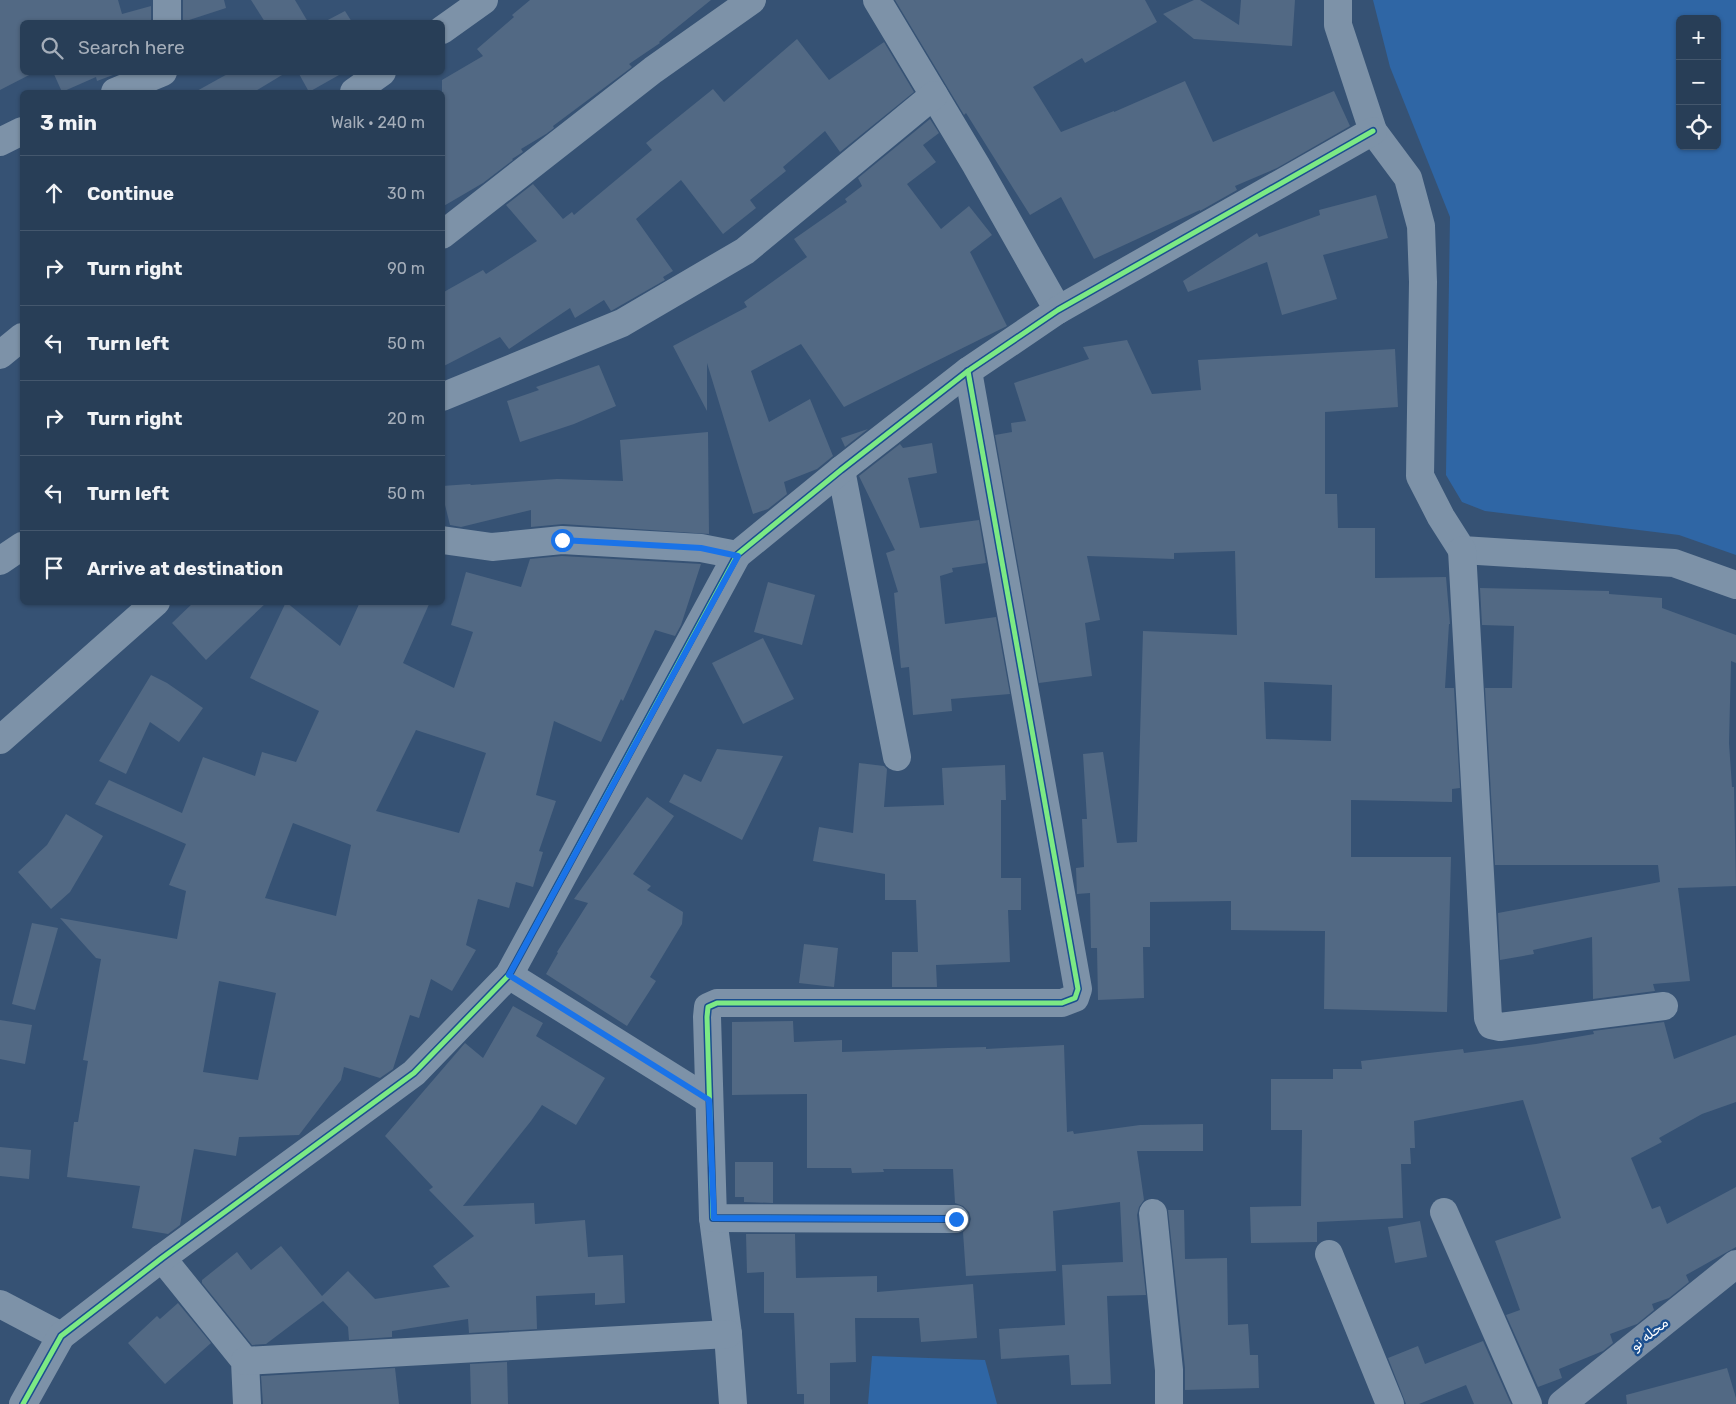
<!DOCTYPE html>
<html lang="en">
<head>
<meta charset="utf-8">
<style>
	body { margin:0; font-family:Rubik,Cairo,sans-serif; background:#30455d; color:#f1f3f6 }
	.controls { position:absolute; right:15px; top:15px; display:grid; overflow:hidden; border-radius:8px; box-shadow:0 1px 4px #0004 }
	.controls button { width:45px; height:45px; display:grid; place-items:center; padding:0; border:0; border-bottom:1px solid #44576d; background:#283e57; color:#f1f3f6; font:25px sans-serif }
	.stop { position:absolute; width:15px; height:15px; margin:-11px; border:4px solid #1a73e8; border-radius:50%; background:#fff }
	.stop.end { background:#1a73e8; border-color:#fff; box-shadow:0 1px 5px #0008 }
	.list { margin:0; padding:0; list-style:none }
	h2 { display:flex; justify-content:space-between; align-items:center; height:65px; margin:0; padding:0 20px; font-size:21px }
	h2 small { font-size:16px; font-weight:400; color:#a5aeba }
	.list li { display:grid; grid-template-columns:32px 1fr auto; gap:15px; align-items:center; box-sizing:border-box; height:75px; padding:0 20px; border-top:1px solid #44576d }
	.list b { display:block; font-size:19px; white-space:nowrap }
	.list em { font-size:16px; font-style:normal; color:#a5aeba }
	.icon { flex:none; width:28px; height:28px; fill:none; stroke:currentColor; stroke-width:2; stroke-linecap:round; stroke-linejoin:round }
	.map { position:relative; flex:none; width:1736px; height:1404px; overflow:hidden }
	.search { position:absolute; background:#283e57; box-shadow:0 1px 4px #0004; left:20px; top:20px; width:425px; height:55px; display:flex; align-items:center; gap:12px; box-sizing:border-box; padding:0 18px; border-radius:8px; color:#a5aeba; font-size:19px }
	.panel { position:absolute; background:#283e57; box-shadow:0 1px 4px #0004; left:20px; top:90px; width:425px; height:515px; border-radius:8px }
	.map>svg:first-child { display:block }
	.green { fill:#2f66a5; fill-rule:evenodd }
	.building { fill:#526984; fill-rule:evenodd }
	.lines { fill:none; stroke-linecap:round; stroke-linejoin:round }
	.street { stroke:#7d92a8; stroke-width:28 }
	.secondary { stroke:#798da4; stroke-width:28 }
	.cycleway-casing { stroke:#1b4f8f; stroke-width:8 }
	.cycleway { stroke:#7ce984; stroke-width:5 }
	.route { stroke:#1a73e8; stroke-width:6 }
	.labels { text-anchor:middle; stroke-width:5; stroke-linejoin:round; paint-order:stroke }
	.street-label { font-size:14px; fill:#fff; stroke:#1b4f8f }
</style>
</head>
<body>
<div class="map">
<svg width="1736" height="1404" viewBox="0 0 1736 1404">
	<rect width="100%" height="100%" fill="#365274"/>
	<!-- green -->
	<g class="green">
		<path d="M1373,0H1736V555L1679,535L1485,511L1462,502L1446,475L1450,217L1390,67ZM1680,19H1717V146H1680Z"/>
		<path d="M872,1356L985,1360L997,1404H868Z"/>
	</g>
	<!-- building -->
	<g class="building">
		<path d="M0,0H118L122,14L151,6V22H22V72H35L0,90Z"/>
		<path d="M183,0H224L226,8L183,22Z"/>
		<path d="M251,0H295L308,22H265Z"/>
		<path d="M530,0H711L659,42L660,43L629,64L632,67L553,126L554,128L546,134L521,149L523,152L512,159L513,160L483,183L442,207V80L483,56L477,49L514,17L512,15Z"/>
		<path d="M895,0H1145L1157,22L1085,63L1082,58L1033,87L1061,132L1114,111V112L1185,81L1213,142L1334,91L1350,126L1277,168L1235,186L1237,190L1200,211V210L1094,259L1061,197L1030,215L966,113L964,115Z"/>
		<path d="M1194,0H1200L1239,25L1241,0H1295L1292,46L1194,39L1163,14Z"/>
		<path d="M345,11L352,22H324Z"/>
		<path d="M797,39L829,80L884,42L914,92L840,152L825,131L783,167L786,171L750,200L756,208L723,234L681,180L636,219L673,271L663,277L665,280L611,311L604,300L575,318L570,308L509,349L500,337L442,367V293L483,270L486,274L537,241L506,205L533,184L563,219L572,212L574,215L652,150L646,143L713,89L724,102Z"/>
		<path d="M53,72H121L97,81L96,77L62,92Z"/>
		<path d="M231,72H287L254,92H195Z"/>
		<path d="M298,72H337L339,75L309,92Z"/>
		<path d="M930,119L939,133L923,145L936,162L907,184L941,229L969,206L992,235L970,252L1007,326L844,407L801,344L751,371L769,422L810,399L833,456L817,469L784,482L787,494L768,509L753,514L707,363V411L673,346L747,307L744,302L807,257L794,239L847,202L845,199L862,186L858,178Z"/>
		<path d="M1376,195L1388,238L1323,255L1337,299L1282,315L1267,262L1188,292L1183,281L1257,233L1259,237L1320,215L1319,210Z"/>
		<path d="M1127,340L1152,394L1201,390L1198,360L1395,349L1398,407L1325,412V494H1337L1338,528H1375V578L1446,577L1450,624H1449L1445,688H1454L1460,788L1452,789V802L1351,800V857H1451L1447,1012L1324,1009L1325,931L1231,930V901L1150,902V947H1143L1144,998L1098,1000L1097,948H1091L1090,893L1077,894L1076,868L1084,867L1082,819H1087L1083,754L1103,752L1117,843L1137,842L1143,631L1237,635L1235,551L1174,553V559L1087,556L1100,620L1085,623L1092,676L1039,683L995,435L1012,432L1011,423L1026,421L1014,383L1089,359L1083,347ZM1264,682L1332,685L1331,741L1266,739Z"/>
		<path d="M599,365L616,406L574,424L520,442L507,401L539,390L536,387Z"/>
		<path d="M868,429L845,447L841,438Z"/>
		<path d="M708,432L709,534L563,524L531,527V510L461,527L450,525L442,493V486L470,484L471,485L557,479L623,481L620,440Z"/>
		<path d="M932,443L937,473L908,478L920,528L979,520L986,563L952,568L953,572L940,576L945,624L996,617L1010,694L951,699L952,711L913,715L909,667L901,668L894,593L898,592L886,553L895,550L859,476L900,444L903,448Z"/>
		<path d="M562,556L701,564L681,625L675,636L655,630L623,701L621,699L601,742L554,721L536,795L556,801L539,851L543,852L533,887L516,882L509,908L478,899L466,945L476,950L452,991L431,979L419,1018L410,1015L393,1069L380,1078L344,1067L341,1080L299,1135L239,1137L236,1156L194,1149L180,1225L168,1234L132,1228L140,1186L67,1177L74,1122H78L88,1061L83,1060L101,959L96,958L60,918L177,939L186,891L169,885L186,844L95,804L109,780L182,813L203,757L255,776L262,752L296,762L319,711L250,678L286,602L340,646L360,602H430L403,663L454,688L473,632L451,625L466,572L521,587L530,559ZM416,730L486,753L459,833L376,811ZM293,823L351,845L336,916L265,898ZM219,981L276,993L258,1080L203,1072Z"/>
		<path d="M768,582L815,595L802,645L754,632Z"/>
		<path d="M1480,588L1609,591V594L1662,598V608L1736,635V663L1731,661L1729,743L1732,787H1734L1736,886L1678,888L1690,981L1653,984L1655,991L1593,999L1592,937L1533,950L1534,954L1500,960L1498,913L1660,882L1658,865H1495L1485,688H1512L1514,626L1482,625Z"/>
		<path d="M194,602H267L206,660L172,623Z"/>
		<path d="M763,638L794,699L743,724L712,663Z"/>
		<path d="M151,675L167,683L203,708L179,742L150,722L126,774L99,761Z"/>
		<path d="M717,749L783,756L742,840L669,802L684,774L701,782Z"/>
		<path d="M859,763L884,766L887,769L884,807L944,805L942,768L1005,765L1006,800H1001V878H1021V910H1008L1010,962L936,965L937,987H892V952H918L916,900H885V874L813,861L819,827L853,833Z"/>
		<path d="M647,797L674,816L633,874L651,886L647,890L683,912L682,924L650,977L656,981L627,1026L546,974L558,953L557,952L588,903L574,899Z"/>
		<path d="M66,814L103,836L70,892L51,909L18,872L47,845Z"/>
		<path d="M32,923L58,928L35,1010L12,1004Z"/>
		<path d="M804,944L838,948L834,987L799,983Z"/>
		<path d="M513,1006L543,1023L536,1036L605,1078L576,1125L542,1105L531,1121L463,1206L534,1203L535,1224L585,1220L588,1257L623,1255L625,1303L595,1305V1293L536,1296L537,1329L469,1333L468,1319L392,1331V1337L349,1340L348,1327L323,1301L266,1344L252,1345L202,1283V1280L237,1252L251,1270L281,1246L322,1296L348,1271L375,1299L450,1287L433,1266L474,1236L429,1190L433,1187L385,1136L465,1043L483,1058Z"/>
		<path d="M0,1020L32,1025L25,1064L0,1059Z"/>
		<path d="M793,1021L794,1042L842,1040V1052L948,1048L986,1047V1049L1064,1045L1067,1132L1073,1131L1074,1134L1140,1125L1203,1124V1151H1137L1144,1200L1139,1207L1137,1215L1146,1295L1107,1296L1111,1384L1071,1385L1069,1355L1001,1359L999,1329L1065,1325L1062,1265L1123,1262L1120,1202L1053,1211L1056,1271L966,1276L963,1232L969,1226L971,1219L969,1212L963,1206L955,1203L953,1169H883L884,1172L852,1173L851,1168H807V1094L732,1095V1022Z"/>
		<path d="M1664,1022L1674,1059L1736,1035V1102L1702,1114L1659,1138L1662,1142L1631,1158L1652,1209L1660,1206L1667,1224L1736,1187V1247L1686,1275L1689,1282L1669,1298L1652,1304L1654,1310L1637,1324L1610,1334L1613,1343L1603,1351L1559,1369L1562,1378L1538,1387L1506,1315L1520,1310L1495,1241L1561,1218L1523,1100L1414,1121L1415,1148H1410L1411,1164H1401L1403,1218L1317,1222V1242L1251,1243L1250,1207L1301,1206L1302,1130H1271V1079H1333V1069H1362L1361,1061L1463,1049L1464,1053L1536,1044L1594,1034L1593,1031Z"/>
		<path d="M0,1147L31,1150L29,1179L0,1176Z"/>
		<path d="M735,1162H773V1203L744,1202V1197H735Z"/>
		<path d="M1168,1210H1184L1185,1259L1227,1258L1228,1325L1248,1324L1250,1355H1258L1259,1388L1185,1390V1368Z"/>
		<path d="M1420,1221L1427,1257L1395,1263L1388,1227Z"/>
		<path d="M746,1234H795L796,1278L877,1276V1292L973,1284L977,1338L921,1342L919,1318H855L856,1362L830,1363V1404H804V1394H797L794,1313H764V1272L747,1273Z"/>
		<path d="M178,1303L211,1343L165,1384L128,1343L157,1316L160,1319Z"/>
		<path d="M1483,1341L1511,1404H1474L1466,1385L1419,1404H1406L1388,1358L1418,1346L1425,1364Z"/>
		<path d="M507,1362L508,1404H471L470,1364Z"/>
		<path d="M395,1368L399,1404H263L261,1376Z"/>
		<path d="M1727,1368L1736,1398V1404H1627L1626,1395Z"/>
	</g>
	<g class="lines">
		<!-- street -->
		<g class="street">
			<path d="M167,0V22"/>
			<path d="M877,0L976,165L1058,310"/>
			<path d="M1338,0V25L1373,131L1408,178L1421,226L1423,282L1420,476L1441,517L1462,550L1674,563L1736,585"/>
			<path d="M442,30L484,0"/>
			<path d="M115,92L163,72"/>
			<path d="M354,92L382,72"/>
			<path d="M0,142L22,131"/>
			<path d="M442,235L653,70L752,0"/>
			<path d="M0,355L22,337"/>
			<path d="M442,397L622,323L745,251L934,95"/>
			<path d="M841,470L897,757"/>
			<path d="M442,540L492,547L562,540L701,548L737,555"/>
			<path d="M1462,550L1488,1018L1491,1025L1500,1027L1664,1006"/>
			<path d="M0,561L22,546"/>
			<path d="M0,740L156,602"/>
			<path d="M509,975L709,1100"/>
			<path d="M1444,1212L1528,1404"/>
			<path d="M1153,1213L1169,1370V1404"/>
			<path d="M713,1218L728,1334L733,1404"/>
			<path d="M955,1219L713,1218L707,1017L708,1007L717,1003H1062L1075,998L1078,989L968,371"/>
			<path d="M1329,1254L1390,1404"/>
			<path d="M162,1258L245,1361L247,1404"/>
			<path d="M0,1304L61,1336"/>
			<path d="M245,1361L728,1334"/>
			<path d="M23,1404L61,1336L162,1258L414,1073L509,975L737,555L841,470L968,371L1058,310L1373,131"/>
		</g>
		<!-- secondary -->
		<path class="secondary" d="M1562,1404L1736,1264"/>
		<!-- cycleway casing -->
		<g class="cycleway-casing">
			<g id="cycleway">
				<path d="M955,1219L713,1218L707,1017L708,1007L717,1003H1062L1075,998L1078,989L968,371"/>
				<path d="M23,1404L61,1336L162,1258L414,1073L509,975L737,555L841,470L968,371L1058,310L1373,131"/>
			</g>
		</g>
		<!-- cycleway -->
		<use href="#cycleway" class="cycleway"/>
	</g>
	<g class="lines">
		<!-- route -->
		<path class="route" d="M562,540L701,548L738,556L509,975L709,1100L714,1218L956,1219"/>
	</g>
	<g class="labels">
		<!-- street labels -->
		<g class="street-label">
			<text transform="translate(1649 1334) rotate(-39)" y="5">محله نو</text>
		</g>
	</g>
</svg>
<div class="controls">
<button>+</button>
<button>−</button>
<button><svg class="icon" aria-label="locate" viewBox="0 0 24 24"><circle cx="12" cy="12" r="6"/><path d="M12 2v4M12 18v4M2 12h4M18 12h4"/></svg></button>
</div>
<div class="stop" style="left:562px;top:540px"></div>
<div class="stop end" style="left:956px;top:1219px"></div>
<div class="search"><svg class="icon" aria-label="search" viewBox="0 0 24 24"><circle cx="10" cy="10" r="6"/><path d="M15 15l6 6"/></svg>Search here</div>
<section class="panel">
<h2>3 min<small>Walk · 240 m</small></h2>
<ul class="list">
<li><svg class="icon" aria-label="ahead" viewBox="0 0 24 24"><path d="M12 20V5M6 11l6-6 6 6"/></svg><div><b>Continue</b></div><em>30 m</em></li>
<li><svg class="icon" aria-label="right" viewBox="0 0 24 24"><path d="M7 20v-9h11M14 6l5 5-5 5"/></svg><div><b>Turn right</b></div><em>90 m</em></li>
<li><svg class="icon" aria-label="left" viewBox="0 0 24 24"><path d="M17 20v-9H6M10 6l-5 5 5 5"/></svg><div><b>Turn left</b></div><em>50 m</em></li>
<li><svg class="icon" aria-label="right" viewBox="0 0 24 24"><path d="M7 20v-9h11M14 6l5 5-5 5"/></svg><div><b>Turn right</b></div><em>20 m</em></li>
<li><svg class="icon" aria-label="left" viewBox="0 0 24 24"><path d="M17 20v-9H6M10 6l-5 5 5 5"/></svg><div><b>Turn left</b></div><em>50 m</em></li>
<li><svg class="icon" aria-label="arrive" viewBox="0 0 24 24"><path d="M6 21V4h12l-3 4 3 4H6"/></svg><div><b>Arrive at destination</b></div></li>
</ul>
</section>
</div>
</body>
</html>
